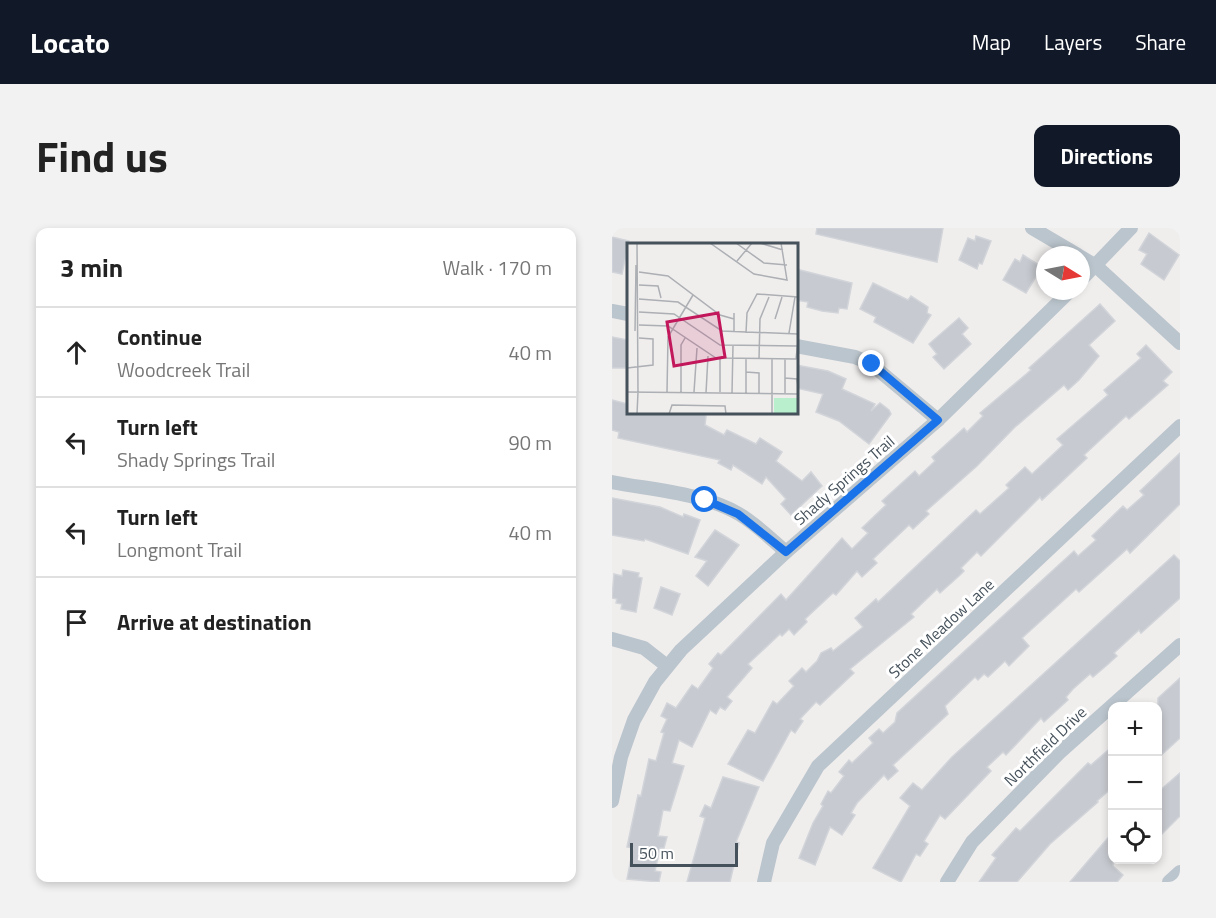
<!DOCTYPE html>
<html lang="en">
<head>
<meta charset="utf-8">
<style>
	body { margin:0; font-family:"Titillium Web",sans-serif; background:#f2f2f2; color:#222 }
	.controls { position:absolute; right:18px; bottom:18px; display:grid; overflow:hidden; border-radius:12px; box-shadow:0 3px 9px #0003 }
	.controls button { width:54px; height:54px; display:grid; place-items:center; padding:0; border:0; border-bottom:2px solid #e0e0e0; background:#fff; color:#222; font:30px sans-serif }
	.compass { position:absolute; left:424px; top:18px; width:54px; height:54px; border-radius:50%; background:#fff; box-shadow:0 3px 9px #0003; rotate:100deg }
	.scale { position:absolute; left:18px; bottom:15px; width:108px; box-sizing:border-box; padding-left:6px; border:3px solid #45515b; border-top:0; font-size:16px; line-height:21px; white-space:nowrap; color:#45515b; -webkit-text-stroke:4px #fff; paint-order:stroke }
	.stop { position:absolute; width:18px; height:18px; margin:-14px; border:4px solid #1a73e8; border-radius:50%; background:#fff }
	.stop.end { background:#1a73e8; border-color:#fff; box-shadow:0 2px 6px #0008 }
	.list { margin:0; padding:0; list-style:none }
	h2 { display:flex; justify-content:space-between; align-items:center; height:78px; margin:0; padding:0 24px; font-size:26px }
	h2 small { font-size:20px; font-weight:400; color:#767676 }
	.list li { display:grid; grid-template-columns:39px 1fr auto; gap:18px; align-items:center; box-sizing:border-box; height:90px; padding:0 24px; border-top:2px solid #e0e0e0 }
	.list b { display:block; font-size:22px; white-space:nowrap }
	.list p { margin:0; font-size:20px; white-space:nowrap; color:#767676 }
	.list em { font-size:20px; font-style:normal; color:#767676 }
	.icon { flex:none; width:33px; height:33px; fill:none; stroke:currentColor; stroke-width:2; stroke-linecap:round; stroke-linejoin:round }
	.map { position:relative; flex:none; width:568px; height:654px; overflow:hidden; border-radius:12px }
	header { display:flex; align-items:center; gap:36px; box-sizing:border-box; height:84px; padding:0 30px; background:#111827; color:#fff }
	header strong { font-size:28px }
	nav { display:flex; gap:33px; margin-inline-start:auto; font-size:21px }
	.intro { display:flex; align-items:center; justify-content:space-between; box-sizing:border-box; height:144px; padding:0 36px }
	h1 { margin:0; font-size:42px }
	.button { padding:15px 27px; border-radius:12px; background:#111827; color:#fff; font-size:21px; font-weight:700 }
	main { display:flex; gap:36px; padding:0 36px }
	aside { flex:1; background:#fff; border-radius:12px; box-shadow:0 3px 9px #0003 }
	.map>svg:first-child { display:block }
	.building { fill:#c7cad0; stroke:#d1d4d9; stroke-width:1.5 }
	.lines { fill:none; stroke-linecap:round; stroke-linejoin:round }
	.street { stroke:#bbc5cd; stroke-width:14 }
	.route { stroke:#1a73e8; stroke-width:8 }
	.labels { text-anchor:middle; stroke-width:6; stroke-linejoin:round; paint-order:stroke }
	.street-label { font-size:16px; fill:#45515b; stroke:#fff }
	.inset-road { fill:none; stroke:#acafb3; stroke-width:1.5 }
	.view { fill:#c2185b; fill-opacity:0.15; stroke:#c2185b; stroke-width:3 }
	.inset-edge { fill:none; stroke:#45515b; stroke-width:3 }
</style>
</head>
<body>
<header>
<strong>Locato</strong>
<nav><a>Map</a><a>Layers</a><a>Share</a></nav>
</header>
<div class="intro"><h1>Find us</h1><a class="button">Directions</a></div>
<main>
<aside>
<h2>3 min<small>Walk · 170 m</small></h2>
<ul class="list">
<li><svg class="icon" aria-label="ahead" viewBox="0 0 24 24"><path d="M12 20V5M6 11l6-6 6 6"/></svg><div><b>Continue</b><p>Woodcreek Trail</p></div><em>40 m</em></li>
<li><svg class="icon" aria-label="left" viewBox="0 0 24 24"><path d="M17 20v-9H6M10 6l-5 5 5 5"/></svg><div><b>Turn left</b><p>Shady Springs Trail</p></div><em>90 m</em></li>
<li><svg class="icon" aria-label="left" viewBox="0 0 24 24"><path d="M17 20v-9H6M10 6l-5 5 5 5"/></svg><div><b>Turn left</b><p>Longmont Trail</p></div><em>40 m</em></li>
<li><svg class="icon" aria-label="arrive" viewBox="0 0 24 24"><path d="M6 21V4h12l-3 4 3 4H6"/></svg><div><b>Arrive at destination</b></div></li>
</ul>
</aside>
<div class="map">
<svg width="568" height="654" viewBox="0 0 568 654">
	<rect width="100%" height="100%" fill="#f0eded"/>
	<!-- building -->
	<g class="building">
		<path d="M205,0H331L325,34L204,6Z"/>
		<path d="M537,5L567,27L552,52L529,36L535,26L527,22Z"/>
		<path d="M364,8L379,13L370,36L367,35L365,41L347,32L356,10L363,13Z"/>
		<path d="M0,9L17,13L10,46L0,44Z"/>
		<path d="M411,27L430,39L414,65L391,52L403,31L408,34Z"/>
		<path d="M184,41L240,55L235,81L227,80L226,85L210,83L195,79L196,74L184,72Z"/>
		<path d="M261,55L296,72L299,68L316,79L315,85L319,87L301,115L262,94L264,89L248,81Z"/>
		<path d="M488,76L503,93L477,117L487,128L467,152L456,162L452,157L403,199L365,238L314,283L317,286L301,301L297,297L261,331L265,335L250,349L245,343L224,367L221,365L193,391L195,394L182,407L177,401L170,408L168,406L136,436L140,440L115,469L120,473L113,482L108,479L104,486L98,482L80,519L67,512L60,535L72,538L58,583L51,582L46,608L55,609L52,620H48L43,643L49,644L47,654L15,651L21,620L15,619L26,567L29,568L37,531L44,533L52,505L49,504L55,491L49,488L55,475L64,480L80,457L86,461L101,440L97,436L106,425L109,427L169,366L174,372L230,310L240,321L256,305L250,300L274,277L270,273L303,243L307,248L323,233L320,229L352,200L355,204L371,188L368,185L419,142L417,140Z"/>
		<path d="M347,90L356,100L350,106L359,116L332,141L321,129L325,126L317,116Z"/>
		<path d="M0,109L16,112V140H0Z"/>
		<path d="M534,117L560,144L551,153L556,157L517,191L514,188L472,227L475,230L430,272L428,269L369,328L365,324L349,340L352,343L347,348L328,365L325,361L299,386L302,389L238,441L242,445L208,477L204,474L188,491L191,493L183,505L179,502L151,553L116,536L136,502L143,505L161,473L165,476L182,458L177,453L190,440L194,444L205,433L209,425L219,420L221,423L251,399L243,390L264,371L266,374L364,282L368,286L397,260L394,257L413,239L420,246L451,217L445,211L496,167L492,162L529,130L525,126Z"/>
		<path d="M184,137L216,143L234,151L230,161L263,176L259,183L268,175L277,182L279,186L257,216L227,193L204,184L211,166L184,160Z"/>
		<path d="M0,172L16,176V184H89L94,188L93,197L112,207L115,202L144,216L148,210L170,224L164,233L190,253L199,244L210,258L179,287L169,276L174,271L154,249L150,256L121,237L119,242L106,235L108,232L6,210L7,204L0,202Z"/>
		<path d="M568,225V276L518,325L515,321L467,364L464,361L410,410L417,418L397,438L393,433L376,449L372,446L366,452L363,449L333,478L336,486L281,537L286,543L276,552L272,547L245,575L239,585L243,587L230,607L218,599L203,637L187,630L201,595L211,578L209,576L216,563L219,565L232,548L227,544L237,532L240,535L261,515L257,510L267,501L271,505L283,494L285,485L462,323L466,328L484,312L480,308L511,278L515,282L532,267L528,263Z"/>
		<path d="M0,270L48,279L71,289L72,286L88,292L76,326L33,311L32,313L0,307Z"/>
		<path d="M103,302L127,317L96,358L84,348L95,333L83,329Z"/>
		<path d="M562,327L568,333V370L529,405L527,402L502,425L505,428L494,438L481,449L478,446L461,461L454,469L456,472L432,494L429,490L394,527L391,524L375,539L379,543L333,591L328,587L312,613L316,616L308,628L304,626L289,654L261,640L298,578L288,570L301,555L310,562L340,529Z"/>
		<path d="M11,342L27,345L26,349L30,350L24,384L9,381L10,376L4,375L5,371L0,370L2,346L10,348Z"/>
		<path d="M49,359L68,366L60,387L42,380Z"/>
		<path d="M568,450V510L546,530V470Z"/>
		<path d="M501,518V559L485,573L486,574L438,616L405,654H367L384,630L380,627L404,600L408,603L476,535L479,537Z"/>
		<path d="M568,545V588L546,610V564Z"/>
		<path d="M111,549L147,559L124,614L127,615L118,654H75L93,590L88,588L93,577L99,580Z"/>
		<path d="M501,604V638L511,647L505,654H458Z"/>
	</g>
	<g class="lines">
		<!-- street -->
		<g class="street">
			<path d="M420,0L466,27"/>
			<path d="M469,29L484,38L568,115"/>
			<path d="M469,52L519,0"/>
			<path d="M0,83L16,86"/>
			<path d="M184,118L243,129L259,136L326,192"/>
			<path d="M0,254C41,262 91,265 127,286C144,296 159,311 174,324"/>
			<path d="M0,411L32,420L55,438"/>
			<path d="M0,573L9,529L22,492L43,454L69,422L174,324L326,192L458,63"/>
			<path d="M152,654L161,615L206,538L568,198"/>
			<path d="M335,654L360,614L447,525L568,417"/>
			<path d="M557,654L568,644"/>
		</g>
	</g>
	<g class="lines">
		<!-- route -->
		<path class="route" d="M93,272L126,286L174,324L326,192L260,136"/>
	</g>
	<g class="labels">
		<!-- street labels -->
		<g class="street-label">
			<text transform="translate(232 252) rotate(-41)" y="6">Shady Springs Trail</text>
			<text transform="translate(329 400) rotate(-43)" y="6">Stone Meadow Lane</text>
			<text transform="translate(433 518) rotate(-44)" y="6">Northfield Drive</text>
		</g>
	</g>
	<!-- overview -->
	<g transform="translate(15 15)">
		<rect width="171" height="171" fill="#f0eded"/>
		<path d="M147,155H171V171H147Z" fill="#baefcd"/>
		<path class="inset-road" d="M10,0L11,149M83,0L127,31L160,37L154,0M109,0L137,20L160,22M133,0L156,7M110,18L125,0M12,29L41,33L93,72L107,76M12,42L31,43L34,55M12,56L51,59L95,88L171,91M12,69L47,71L93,102L170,103M107,70V89M148,76L155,54M12,82L41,83L89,115L169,116L171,98M8,88L9,22M119,90L120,70L130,51L171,54M162,90L168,54M132,116L133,76L142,54M158,116V150M0,125L26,122V96L12,95M119,129L132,130V150M158,135L170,136L171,144M0,149L171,151M40,149L41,94L66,52M54,149V102L58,95M67,149L70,105M93,149V115M79,150L81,113M105,150L106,102M119,150V116M10,171L11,149M42,171L45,162L98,163L99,171M145,171V116"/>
		<path class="view" d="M91,70L98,114L47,123L40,79Z"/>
		<rect width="171" height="171" class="inset-edge"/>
	</g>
</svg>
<div class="controls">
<button>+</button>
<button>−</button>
<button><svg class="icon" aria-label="locate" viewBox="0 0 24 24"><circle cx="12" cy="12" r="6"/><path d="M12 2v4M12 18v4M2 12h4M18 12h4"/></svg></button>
</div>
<svg class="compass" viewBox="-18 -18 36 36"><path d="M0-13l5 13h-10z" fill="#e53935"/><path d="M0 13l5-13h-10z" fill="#767676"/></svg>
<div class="scale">50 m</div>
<div class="stop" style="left:93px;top:272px"></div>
<div class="stop end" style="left:260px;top:136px"></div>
</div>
</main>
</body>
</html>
